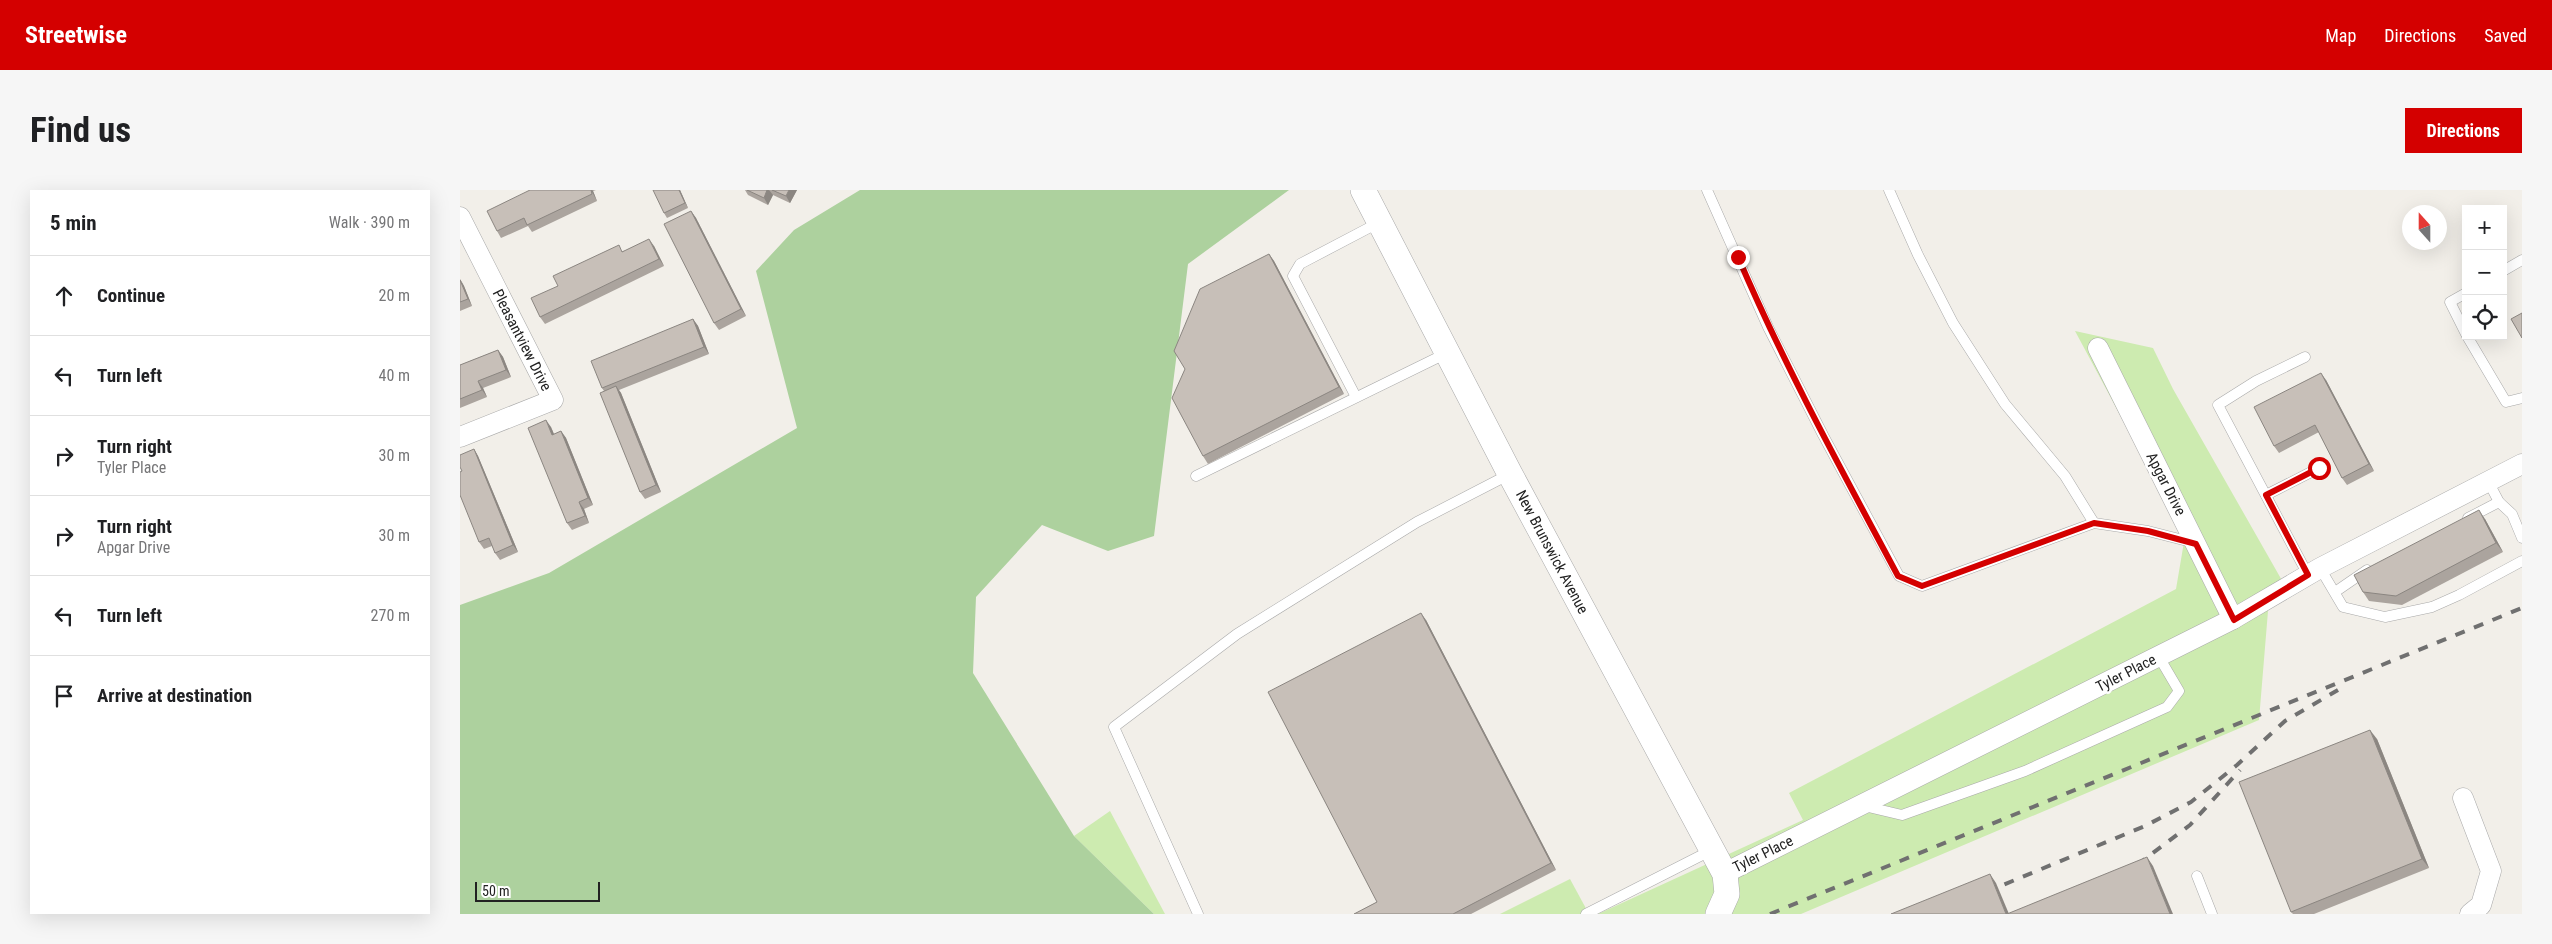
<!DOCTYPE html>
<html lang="en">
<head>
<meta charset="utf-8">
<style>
	body { margin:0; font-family:"Roboto Condensed",sans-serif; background:#f6f6f6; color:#202124 }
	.controls { position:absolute; right:15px; top:15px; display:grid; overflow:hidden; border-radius:0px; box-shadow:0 5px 20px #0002 }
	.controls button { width:45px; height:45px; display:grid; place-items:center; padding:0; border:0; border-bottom:1px solid #e0e0e0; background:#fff; color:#202124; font:25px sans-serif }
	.compass { position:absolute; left:1942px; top:15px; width:45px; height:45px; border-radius:50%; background:#fff; box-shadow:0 5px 20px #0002; rotate:339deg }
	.scale { position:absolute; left:15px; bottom:12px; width:125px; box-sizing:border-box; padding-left:5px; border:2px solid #222; border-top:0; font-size:14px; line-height:18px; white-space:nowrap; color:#222; -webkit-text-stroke:4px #fff; paint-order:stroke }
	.stop { position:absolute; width:15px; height:15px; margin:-11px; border:4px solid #d40000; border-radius:50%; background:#fff }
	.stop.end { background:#d40000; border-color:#fff; box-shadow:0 1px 5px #0008 }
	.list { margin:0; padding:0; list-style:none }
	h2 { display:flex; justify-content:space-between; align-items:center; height:65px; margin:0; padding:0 20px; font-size:21px }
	h2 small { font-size:16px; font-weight:400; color:#757577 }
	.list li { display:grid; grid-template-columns:32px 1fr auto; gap:15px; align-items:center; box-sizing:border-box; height:80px; padding:0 20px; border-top:1px solid #e0e0e0 }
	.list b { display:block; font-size:19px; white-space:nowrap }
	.list p { margin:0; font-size:16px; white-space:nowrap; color:#757577 }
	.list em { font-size:16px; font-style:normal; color:#757577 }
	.icon { flex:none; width:28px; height:28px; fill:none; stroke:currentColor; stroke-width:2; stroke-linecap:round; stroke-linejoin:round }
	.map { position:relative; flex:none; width:2062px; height:724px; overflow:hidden; border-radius:0px }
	header { display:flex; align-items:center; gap:30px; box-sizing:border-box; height:70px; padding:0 25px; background:#d40000; color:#fff }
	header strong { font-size:24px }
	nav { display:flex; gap:28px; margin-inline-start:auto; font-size:18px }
	.intro { display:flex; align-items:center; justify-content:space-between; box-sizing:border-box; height:120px; padding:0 30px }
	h1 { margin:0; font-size:35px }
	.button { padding:12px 22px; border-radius:0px; background:#d40000; color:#fff; font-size:18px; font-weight:700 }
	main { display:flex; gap:30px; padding:0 30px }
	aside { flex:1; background:#fff; border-radius:0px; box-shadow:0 5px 20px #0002 }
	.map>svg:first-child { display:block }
	.grass { fill:#cdebb0 }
	.forest { fill:#add19e }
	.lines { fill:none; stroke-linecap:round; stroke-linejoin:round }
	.service-casing { stroke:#a9a9a9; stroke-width:11 }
	.minor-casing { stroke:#a9a9a9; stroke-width:21 }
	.tertiary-casing { stroke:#a9a9a9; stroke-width:26 }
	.service { stroke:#fff; stroke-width:10 }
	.minor { stroke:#fff; stroke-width:20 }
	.tertiary { stroke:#fff; stroke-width:25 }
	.rail { stroke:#707070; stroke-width:4; stroke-dasharray:10 10; stroke-linecap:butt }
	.wall { fill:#aba49e }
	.shaded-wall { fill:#8b8681 }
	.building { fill:#c7bfb8; stroke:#8b8681 }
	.route { stroke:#d40000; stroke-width:6 }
	.labels { text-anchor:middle; stroke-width:5; stroke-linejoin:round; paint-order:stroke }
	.street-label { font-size:15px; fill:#222; stroke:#fff }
</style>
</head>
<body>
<header>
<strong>Streetwise</strong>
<nav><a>Map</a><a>Directions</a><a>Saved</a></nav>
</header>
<div class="intro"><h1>Find us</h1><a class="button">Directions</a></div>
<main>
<aside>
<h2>5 min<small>Walk · 390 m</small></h2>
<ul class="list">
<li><svg class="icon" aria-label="ahead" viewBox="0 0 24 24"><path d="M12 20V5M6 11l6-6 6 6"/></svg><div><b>Continue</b></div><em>20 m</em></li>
<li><svg class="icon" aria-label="left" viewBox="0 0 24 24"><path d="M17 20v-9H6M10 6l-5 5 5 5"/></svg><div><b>Turn left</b></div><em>40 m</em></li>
<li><svg class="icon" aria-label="right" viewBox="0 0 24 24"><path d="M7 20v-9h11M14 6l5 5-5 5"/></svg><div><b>Turn right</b><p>Tyler Place</p></div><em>30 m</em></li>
<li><svg class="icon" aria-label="right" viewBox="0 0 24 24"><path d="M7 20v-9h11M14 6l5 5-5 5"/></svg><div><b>Turn right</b><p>Apgar Drive</p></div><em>30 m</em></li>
<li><svg class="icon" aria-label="left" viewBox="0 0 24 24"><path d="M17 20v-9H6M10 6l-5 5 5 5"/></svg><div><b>Turn left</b></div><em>270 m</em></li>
<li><svg class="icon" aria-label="arrive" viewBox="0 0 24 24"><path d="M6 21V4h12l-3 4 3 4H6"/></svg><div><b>Arrive at destination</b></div></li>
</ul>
</aside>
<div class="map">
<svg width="2062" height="724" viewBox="0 0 2062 724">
	<rect width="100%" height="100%" fill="#f2efe9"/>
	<!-- grass -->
	<g class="grass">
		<path d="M1615,141L1693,158L1713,199L1828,401L1809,409L1799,530L1341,724H1138L1343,630L1329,603L1716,399L1725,346Z"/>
		<path d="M650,621L705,724H694L614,646Z"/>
		<path d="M1110,689L1129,724H1040Z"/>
	</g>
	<!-- forest -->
	<path class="forest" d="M400,0H829L728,74L694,346L648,361L582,335L516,407L513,483L614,646L694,724H0V415L89,383L337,238L296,81L334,40Z"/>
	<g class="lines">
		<!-- service casing -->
		<g class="service-casing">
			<g id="service">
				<path d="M1247,0L1308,137L1363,245L1439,386L1462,396L1634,333L1688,341L1735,353"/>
				<path d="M1429,0L1458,65L1493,133L1545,214L1605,286L1634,333"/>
				<path d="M2043,81L2062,70"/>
				<path d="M2006,103L1990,112L2006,144"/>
				<path d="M2007,146L2046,212L2062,208"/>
				<path d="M1845,167L1796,191L1758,215L1848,385"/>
				<path d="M896,207L833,86L840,74L920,32"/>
				<path d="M736,286L987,163"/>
				<path d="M2028,291L2039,312L2052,324L2062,348"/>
				<path d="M1806,305L1859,278"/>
				<path d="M2008,328L2039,312"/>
				<path d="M1860,378L1883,417L1925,427L1972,417L1999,405L2062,371"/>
				<path d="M1875,402L1907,380"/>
				<path d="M1404,616L1442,625L1565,581L1707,517L1719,501L1699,467"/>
				<path d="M1737,686L1752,724"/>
				<path d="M738,724L654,537L777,444L957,332L1050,284"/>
				<path d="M1126,724L1252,660"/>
			</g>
		</g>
		<!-- minor casing -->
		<g class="minor-casing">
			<g id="minor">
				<path d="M0,27L93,210L0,247"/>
				<path d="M1638,158L1773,429"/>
				<path d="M2003,608L2031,681L2021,715L2010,724"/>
				<path d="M1265,683L1773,429L1860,378L2062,274"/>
			</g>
		</g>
		<!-- tertiary casing -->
		<g class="tertiary-casing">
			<path id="tertiary" d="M903,0L1050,284L1265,684L1267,704L1258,724"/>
		</g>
		<!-- service -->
		<use href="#service" class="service"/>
		<!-- minor -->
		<use href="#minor" class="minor"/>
		<!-- tertiary -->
		<use href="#tertiary" class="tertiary"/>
		<!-- rail -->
		<g class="rail">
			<path d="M1677,675L1730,635L1780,580"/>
			<path d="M1526,702L1685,636L1731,612L1777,575L1825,531L1878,500"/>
			<path d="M1310,724L2062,418"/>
		</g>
	</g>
	<!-- wall -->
	<g class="wall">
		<path d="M70,0H136L133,1L137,11L72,42L68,36L41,48L37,41Z"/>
		<path d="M220,0L228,18L207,28L204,23Z"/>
		<path d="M285,0H337L330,13L313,5L308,15L288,5Z"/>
		<path d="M231,21L236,28L286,126L259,140L254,133Z"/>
		<path d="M194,56L204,76L85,134L80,127L98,96L163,61Z"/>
		<path d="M809,64L814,71L884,204L748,274L743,266Z"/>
		<path d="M0,89L4,96L12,116L0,121Z"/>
		<path d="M233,129L238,136L249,164L159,200L161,203L201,302L185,309L180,302L144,201L142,198Z"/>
		<path d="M38,160L43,167L51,187L23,198L27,207L0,218V175Z"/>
		<path d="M1866,190L1914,281L1887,295L1882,288L1859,242L1819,263L1814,256Z"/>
		<path d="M91,237L94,244L101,241L106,248L133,315L124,319L129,333L112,340L107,333Z"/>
		<path d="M14,259L18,266L58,362L40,370L35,363L32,356L24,359L19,352L2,281Z"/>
		<path d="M2025,329L2043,362L1942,415L1909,411L1903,402Z"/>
		<path d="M966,430L1096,680L1011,724H894L917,712Z"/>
		<path d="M1917,549L1969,678L1854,724H1833L1831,722Z"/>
	</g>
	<!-- shaded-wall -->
	<g class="shaded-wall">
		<path d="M131,0H132L133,1L137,11Z"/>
		<path d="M219,0H220L228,18L225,13Z"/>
		<path d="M307,0H309L313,5L308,15L304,8Z"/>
		<path d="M329,0H337L330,13L326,6Z"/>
		<path d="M231,21L236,28L286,126L281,119Z"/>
		<path d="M189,49L194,56L204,76L199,69Z"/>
		<path d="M809,64L814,71L884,204L879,197Z"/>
		<path d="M0,89L4,96L12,116L8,109Z"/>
		<path d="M233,129L238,136L249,164L244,157Z"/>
		<path d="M38,160L43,167L51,187L46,180Z"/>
		<path d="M1861,183L1866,190L1914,281L1909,274Z"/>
		<path d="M18,191L23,198L27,207L22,200Z"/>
		<path d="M156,196L161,203L201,302L196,295Z"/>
		<path d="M86,230L91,237L97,252L92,245Z"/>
		<path d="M101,241L106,248L133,315L128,308Z"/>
		<path d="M14,259L18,266L58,362L53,355Z"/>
		<path d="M119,312L124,319L129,333L125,326Z"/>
		<path d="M2019,320L2025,329L2043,362L2036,353Z"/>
		<path d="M961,423L966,430L1096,680L1091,673Z"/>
		<path d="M1910,540L1917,549L1969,678L1962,669Z"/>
		<path d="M1687,667L1693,676L1713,724H1710Z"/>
		<path d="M1530,684L1536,693L1549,724H1546Z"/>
	</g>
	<!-- building -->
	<g class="building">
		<path d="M70,0H131L132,4L67,35L64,28L37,41L27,21Z"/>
		<path d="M193,0H219L225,13L204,23Z"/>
		<path d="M287,0H307L304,8Z"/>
		<path d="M312,0H329L326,6Z"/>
		<path d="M231,21L281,119L254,133L204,34Z"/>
		<path d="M189,49L199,69L80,127L71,108L98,96L93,86L159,55L162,62Z"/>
		<path d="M809,64L879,197L743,266L712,208L725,179L714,161L740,99Z"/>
		<path d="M0,90L8,109L0,112Z"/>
		<path d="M2062,123V148L2051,129Z"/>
		<path d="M233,129L244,157L142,198L131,171Z"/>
		<path d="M38,160L46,180L18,191L22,200L0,209V175Z"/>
		<path d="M1861,183L1909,274L1882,288L1855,235L1814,256L1794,217Z"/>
		<path d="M156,196L196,295L180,302L140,203Z"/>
		<path d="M86,230L92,245L101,241L128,308L119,312L125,326L107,333L68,238Z"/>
		<path d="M14,259L53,355L35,363L29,348L19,352L0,305V282L2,281L0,277V265Z"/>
		<path d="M2019,320L2036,353L1936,406L1903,402L1894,385Z"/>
		<path d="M961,423L1091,673L993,724H894L917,712L808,502Z"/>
		<path d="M1910,540L1962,669L1831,722L1779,592Z"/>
		<path d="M1687,667L1710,724H1547Z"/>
		<path d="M1530,684L1546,724H1431Z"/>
	</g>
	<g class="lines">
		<!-- route -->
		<path class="route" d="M1278,67C1325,177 1382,281 1438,386L1462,396L1634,333L1688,341L1736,354L1774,430L1848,385L1806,305L1859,278"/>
	</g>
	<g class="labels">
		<!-- street labels -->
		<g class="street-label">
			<text transform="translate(62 150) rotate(63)" y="5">Pleasantview Drive</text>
			<text transform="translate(1706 294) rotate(63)" y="5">Apgar Drive</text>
			<text transform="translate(1092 362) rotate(62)" y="5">New Brunswick Avenue</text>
			<text transform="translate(1666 483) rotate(-27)" y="5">Tyler Place</text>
			<text transform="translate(1303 664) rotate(-26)" y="5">Tyler Place</text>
		</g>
	</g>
</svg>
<div class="controls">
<button>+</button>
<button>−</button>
<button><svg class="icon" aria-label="locate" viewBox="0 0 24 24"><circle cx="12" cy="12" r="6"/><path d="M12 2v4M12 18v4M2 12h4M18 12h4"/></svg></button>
</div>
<svg class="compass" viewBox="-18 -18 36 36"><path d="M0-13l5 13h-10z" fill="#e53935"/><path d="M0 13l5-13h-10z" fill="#757577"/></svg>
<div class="scale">50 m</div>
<div class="stop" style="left:1859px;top:278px"></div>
<div class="stop end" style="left:1278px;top:67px"></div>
</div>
</main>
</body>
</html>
